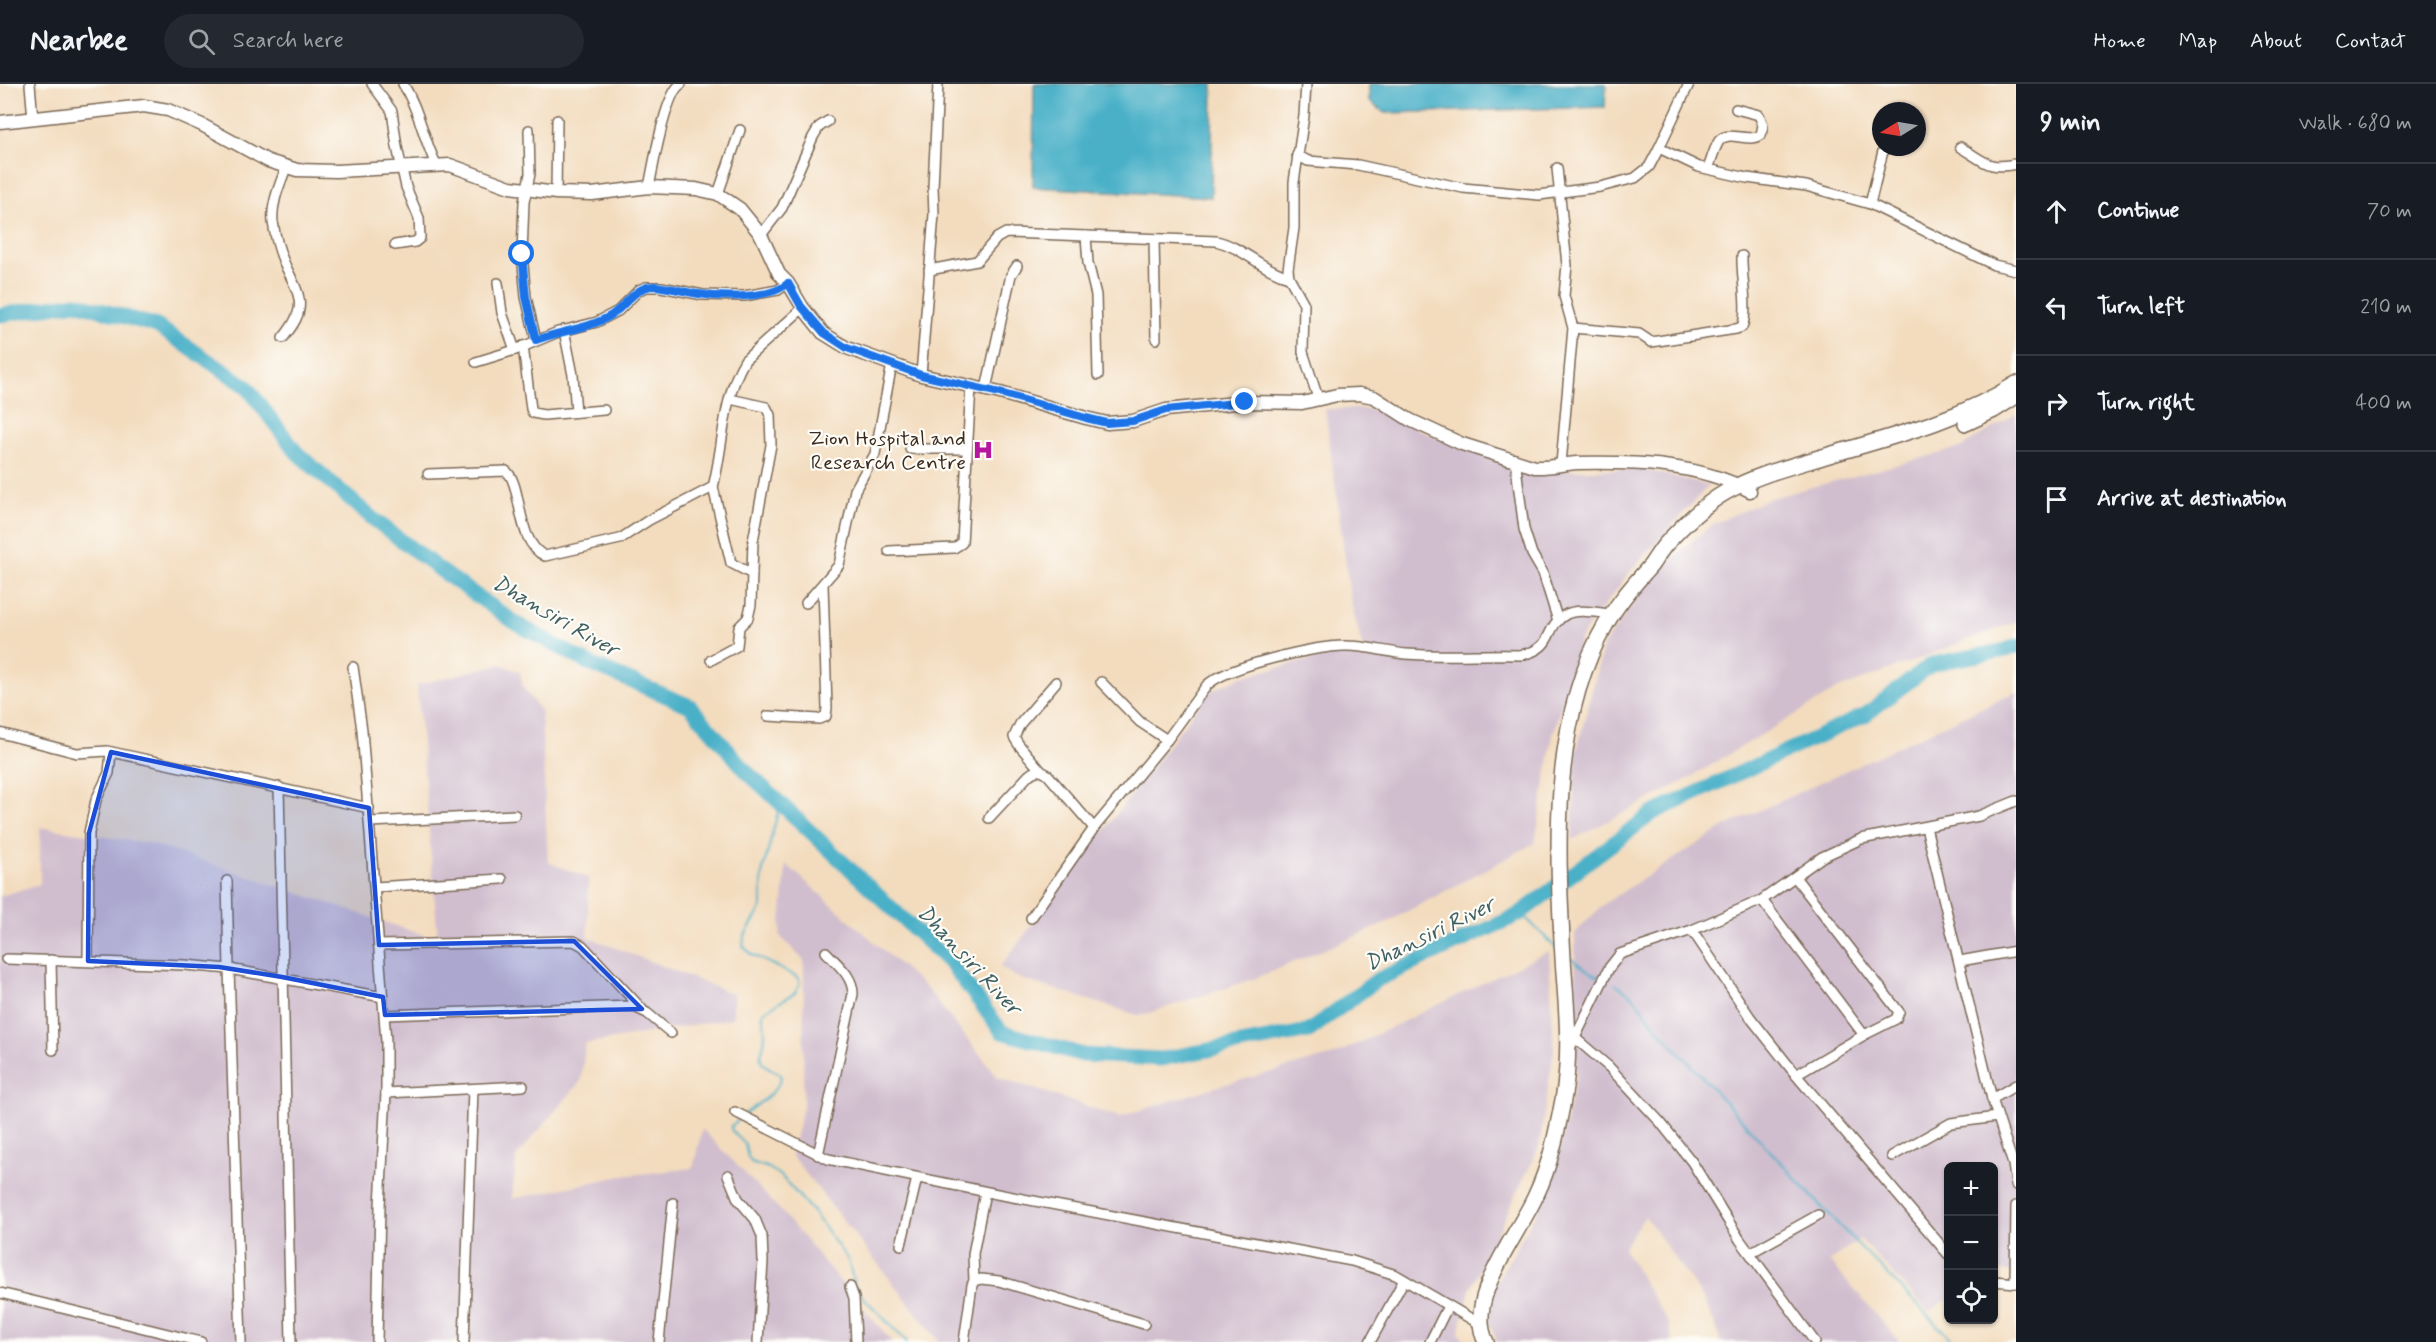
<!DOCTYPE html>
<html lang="en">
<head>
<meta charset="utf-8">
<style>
	body { margin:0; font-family:Mynerve,sans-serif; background:#242831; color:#f1f3f6 }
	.controls { position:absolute; right:18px; bottom:18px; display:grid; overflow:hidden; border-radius:9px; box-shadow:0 2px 4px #0004 }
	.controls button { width:54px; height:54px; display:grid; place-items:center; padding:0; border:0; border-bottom:2px solid #363941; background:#171b24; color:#f1f3f6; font:30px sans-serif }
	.compass { position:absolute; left:1872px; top:18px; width:54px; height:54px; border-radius:50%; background:#171b24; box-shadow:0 2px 4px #0004; rotate:259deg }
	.stop { position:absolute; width:18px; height:18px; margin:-14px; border:4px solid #1a73e8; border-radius:50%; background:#fff }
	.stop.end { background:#1a73e8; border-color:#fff; box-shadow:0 2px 6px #0008 }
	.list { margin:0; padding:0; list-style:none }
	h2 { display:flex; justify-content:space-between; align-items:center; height:78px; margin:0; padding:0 24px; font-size:26px }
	h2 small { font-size:20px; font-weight:400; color:#9ea1a6 }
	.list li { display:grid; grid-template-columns:39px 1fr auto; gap:18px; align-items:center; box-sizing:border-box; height:96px; padding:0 24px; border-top:2px solid #363941 }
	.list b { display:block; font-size:22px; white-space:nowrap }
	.list em { font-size:20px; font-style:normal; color:#9ea1a6 }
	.icon { flex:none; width:33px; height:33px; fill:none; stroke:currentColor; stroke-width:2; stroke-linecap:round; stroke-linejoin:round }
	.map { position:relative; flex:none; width:2016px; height:1258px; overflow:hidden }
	header { display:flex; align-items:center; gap:36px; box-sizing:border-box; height:84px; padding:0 30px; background:#171b24; border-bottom:2px solid #363941 }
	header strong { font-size:28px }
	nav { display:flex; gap:33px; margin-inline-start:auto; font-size:21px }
	.search { width:420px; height:54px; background:#242831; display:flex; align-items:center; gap:15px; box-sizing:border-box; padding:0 21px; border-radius:33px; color:#9ea1a6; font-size:22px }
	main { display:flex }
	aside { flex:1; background:#171b24 }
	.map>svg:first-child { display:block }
	.industrial { fill:#d0bdce }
	.water { fill:#49b0c8; stroke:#426d73; stroke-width:1.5 }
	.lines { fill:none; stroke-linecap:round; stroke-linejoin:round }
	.stream { stroke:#49b0c8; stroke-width:2 }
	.river { stroke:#49b0c8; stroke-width:15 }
	.minor-casing { stroke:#7b6856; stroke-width:12 }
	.tertiary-casing { stroke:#7b6856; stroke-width:15 }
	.primary-casing { stroke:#7b6856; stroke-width:18 }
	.minor { stroke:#fff; stroke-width:9 }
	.tertiary { stroke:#fff; stroke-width:12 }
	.primary { stroke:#fff; stroke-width:15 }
	.route { stroke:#1a73e8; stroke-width:8 }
	.marked { fill:#1d4ed8; fill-opacity:0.2; stroke:#1d4ed8; stroke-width:4.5; stroke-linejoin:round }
	.labels { text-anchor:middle; stroke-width:4.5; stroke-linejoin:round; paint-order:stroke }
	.poi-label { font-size:21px; fill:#3b2a1e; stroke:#fdfcf7; text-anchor:end }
	.water-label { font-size:22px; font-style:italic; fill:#416062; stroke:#fdfcf7 }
</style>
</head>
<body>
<header>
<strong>Nearbee</strong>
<div class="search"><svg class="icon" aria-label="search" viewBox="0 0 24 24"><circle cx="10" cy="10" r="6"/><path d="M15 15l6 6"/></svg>Search here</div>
<nav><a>Home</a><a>Map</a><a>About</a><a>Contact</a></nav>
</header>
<main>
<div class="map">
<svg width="2016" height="1258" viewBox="0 0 2016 1258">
	<rect width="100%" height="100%" fill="#fdfcf7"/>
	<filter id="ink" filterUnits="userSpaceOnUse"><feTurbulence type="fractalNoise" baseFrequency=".0167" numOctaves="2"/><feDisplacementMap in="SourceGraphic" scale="12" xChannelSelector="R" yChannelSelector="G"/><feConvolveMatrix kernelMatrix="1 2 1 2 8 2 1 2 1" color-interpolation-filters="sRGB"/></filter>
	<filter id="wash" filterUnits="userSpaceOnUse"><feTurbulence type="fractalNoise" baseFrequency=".008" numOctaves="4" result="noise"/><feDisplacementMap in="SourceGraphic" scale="24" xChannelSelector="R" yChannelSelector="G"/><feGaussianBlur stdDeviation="1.35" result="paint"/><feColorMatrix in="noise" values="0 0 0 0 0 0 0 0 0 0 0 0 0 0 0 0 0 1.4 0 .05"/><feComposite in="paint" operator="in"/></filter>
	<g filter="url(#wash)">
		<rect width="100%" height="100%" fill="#f3dcbe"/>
		<!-- industrial -->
		<g class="industrial">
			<path d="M1325,325H1371L1459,363L1534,387L1642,385L1709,401L1628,490L1581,553L1553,650L1535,759L1380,842L1256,894L1140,932L1018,894L1000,883L1209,608L1240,593L1346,567L1364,569L1351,519Z"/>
			<path d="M2016,330V538L1838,605L1688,695L1572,756L1576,669L1604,560L1658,486L1713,440L1771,414L1960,364Z"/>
			<path d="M500,580L520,588L523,603L541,628L548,778L588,794V853L733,910V934L585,960L581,997L516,1073L512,1115L622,1092L693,1084L702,1045L781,1127L892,1258H0V812L40,800V743L152,760L438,856L417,601Z"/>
			<path d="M2016,608V1190L1994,1185V1082H1948V1215L1929,1228L1860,1155L1829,1177L1900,1258H1720L1719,1250L1703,1214L1645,1132L1623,1164L1669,1240L1673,1258H1497L1487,1233L1493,1204L1551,1103L1576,994L1575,849L1605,819L1726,742Z"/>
			<path d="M786,780L926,904L998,993L1119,1033L1212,1004L1334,971L1549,867L1554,966L1539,1063L1470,1206L1459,1249L1466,1258H940L791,1071L803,1023L804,877L780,852Z"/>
		</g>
		<!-- water -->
		<g class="water">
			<path d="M1034,0H1213L1211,113L1033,103Z"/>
			<path d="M1369,0H1606L1605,23L1385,29L1369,17Z"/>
		</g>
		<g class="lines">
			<!-- stream -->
			<g class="stream">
				<path d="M1521,829L1556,864"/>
				<path d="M1570,874L1600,894"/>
				<path d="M1615,900L1632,911L1658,945L1831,1133L1954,1258"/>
				<path d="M745,1030C756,1021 783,1005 781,990C748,975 765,975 765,948C765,941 762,935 763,928L795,909L800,899L797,893L751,870L743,862L744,853L762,823V790L780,720"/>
				<path d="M741,1034L731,1042L732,1047L745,1060L748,1073L751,1078L769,1084L782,1093L813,1128L848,1176L854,1200L863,1213L907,1258"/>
			</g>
			<!-- river -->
			<path class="river" d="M0,231L76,219L157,242L246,302L297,369L372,434L444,489L517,540L588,579L690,622L747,688L951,880L1002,948L1083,971L1161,975L1309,947L1377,896L1518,831L1653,729L1865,631L1932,580L2006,566L2016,562"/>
		</g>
	</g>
	<g filter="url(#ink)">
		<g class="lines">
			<!-- minor casing -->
			<g class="minor-casing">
				<g id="minor">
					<path d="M30,0L33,35"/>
					<path d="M372,0L392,27L397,63L406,103L419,134L420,154L415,158L395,161"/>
					<path d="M403,0C419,25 423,54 436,80"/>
					<path d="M1306,0L1304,32L1294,98V144L1288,185L1289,193L1304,220L1303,268L1318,314"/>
					<path d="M1689,0L1659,64L1699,83L1747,94L1806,102L1870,120L1994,181L2016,186"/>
					<path d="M529,46L530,90L524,118L522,170L526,213L536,256"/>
					<path d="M1960,63C1984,77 1987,86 2016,80"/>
					<path d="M1297,71L1308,77L1358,81L1463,104L1539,111L1600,103L1635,94L1649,83L1659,64"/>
					<path d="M1557,84L1567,181L1564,212L1573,244L1561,380"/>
					<path d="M1708,85C1711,77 1714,65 1719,57C1728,45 1749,60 1761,51L1763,41L1759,31L1736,25"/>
					<path d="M649,103C653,84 665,9 681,0"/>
					<path d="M556,109L557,36"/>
					<path d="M718,110L740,46"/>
					<path d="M1870,120L1884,63"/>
					<path d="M761,151L782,124L813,53L819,43L828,37"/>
					<path d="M1086,152L1088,179L1096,211L1098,291"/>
					<path d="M1154,155L1156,255"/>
					<path d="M929,186L977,177L997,154L1006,149L1216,157C1243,163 1262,186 1289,193"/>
					<path d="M498,199L502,229L515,266"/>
					<path d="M1573,244L1639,250L1651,258L1736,245L1742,243C1749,226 1741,192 1742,172"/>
					<path d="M564,246L573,291L576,328"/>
					<path d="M283,254C307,225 302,215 286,183C280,170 275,152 273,138C271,120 280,100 286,84"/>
					<path d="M523,262L531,325L533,329L544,331L604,326"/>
					<path d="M476,278L515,266L558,248L597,238L618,227L639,206L646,203H661L703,211L744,212L778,206L788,199"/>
					<path d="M921,291L934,130L933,103L938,0"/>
					<path d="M986,305L1011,191L1017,182"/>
					<path d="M910,365H966"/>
					<path d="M1515,375L1524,445L1532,470L1543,489L1558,537"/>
					<path d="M428,390L506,387C523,400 515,458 545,472L620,455L649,436L713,403C724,361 722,314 745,276L803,224"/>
					<path d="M713,403L731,479L752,490"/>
					<path d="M889,467L954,464L962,459L971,302"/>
					<path d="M806,519L839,481L855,406L875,370L892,280"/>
					<path d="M711,576L737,562L739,543L748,534L751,521L753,457L771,361L770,331L766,323L730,315"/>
					<path d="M353,583L362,646L386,957V1009L380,1122L377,1258"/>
					<path d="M1101,598L1140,638L1167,656"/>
					<path d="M768,632L819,635L826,632L827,624L823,501"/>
					<path d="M0,649L77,669L107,667L369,724"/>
					<path d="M1041,687L1019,661L1014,653L1020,640L1056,598"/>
					<path d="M279,703L291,1258"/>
					<path d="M989,734L1029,691C1037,685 1041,686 1048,691L1094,744"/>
					<path d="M370,738L515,731"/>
					<path d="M1926,743L1992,1015L2013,1080L2016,1101"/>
					<path d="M1795,793L1899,928L1896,935L1864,951L1796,991"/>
					<path d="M375,803L502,795"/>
					<path d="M1762,816L1864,951"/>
					<path d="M1031,834L1094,744L1167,656L1207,601C1228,582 1318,561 1347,562C1367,562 1386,568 1406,570C1444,573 1483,570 1521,571C1556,564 1543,544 1565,531C1577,524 1598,529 1612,530"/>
					<path d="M1692,846L1750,933L1796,991L1948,1170"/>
					<path d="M379,861L574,857L583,862L642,925"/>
					<path d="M6,875L185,881L229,885L227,797"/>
					<path d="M51,876L53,966"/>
					<path d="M88,877L89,749L96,716L109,689L111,668"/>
					<path d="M1960,877L2016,867"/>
					<path d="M385,931L632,922L647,929L671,949"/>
					<path d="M1575,954L1609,983L1661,1039L1692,1078L1740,1156L1815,1258"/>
					<path d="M1570,964L1609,884L1620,870L1692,846L1762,816L1822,773L1861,755L1979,732L2016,717"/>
					<path d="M386,1009L523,1002"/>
					<path d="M1992,1015L2016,1001"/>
					<path d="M735,1028L828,1075L997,1110L1352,1177L1396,1191L1480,1240"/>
					<path d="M818,1071L853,910C853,892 838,881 826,868"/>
					<path d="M1892,1072L1951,1039L1997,1033"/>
					<path d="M728,1091L738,1115L755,1135L762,1152L763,1177L758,1258"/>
					<path d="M901,1161L917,1094"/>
					<path d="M1750,1169L1818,1131"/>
					<path d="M974,1197L973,1170L985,1108"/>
					<path d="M1994,1197L2016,1199"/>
					<path d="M2015,1199L2016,1122"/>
					<path d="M850,1203L854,1214L856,1258"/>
					<path d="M0,1209L201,1258"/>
					<path d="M241,1258L229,885L383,913"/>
					<path d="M464,1258L473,1005"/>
					<path d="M659,1258L673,1119"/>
					<path d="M964,1258L972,1201L974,1197L981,1195L999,1197L1144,1240"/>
					<path d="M1370,1258L1404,1196"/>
					<path d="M1430,1258L1448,1222"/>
				</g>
			</g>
			<!-- tertiary casing -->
			<g class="tertiary-casing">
				<path id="tertiary" d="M0,38L144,22L168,26L202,41L268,77L297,86L336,87L450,81L510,103L556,109L592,110L649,103L696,105L718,110L740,125L761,151L779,190L788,199L803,224L823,249L847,264L921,291L1000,309L1086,334L1107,339L1133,337L1166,326L1245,318L1302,319L1337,311L1359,310L1374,313L1410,336L1462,360L1535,383C1549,384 1562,380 1577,379C1635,378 1697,379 1750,407"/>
			</g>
			<!-- primary casing -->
			<g class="primary-casing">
				<g id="primary">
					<path d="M1966,339L1994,326L2016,312"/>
					<path d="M1486,1258C1464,1214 1518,1152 1536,1111C1550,1082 1557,1048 1563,1016C1572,967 1566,922 1563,874C1557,767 1550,635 1606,540C1618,518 1635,500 1651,481C1656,474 1660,467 1665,461C1683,441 1703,421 1726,408C1754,392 1788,383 1819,374C1886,354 1956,338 2016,300"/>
				</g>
			</g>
			<!-- minor -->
			<use href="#minor" class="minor"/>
			<!-- tertiary -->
			<use href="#tertiary" class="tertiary"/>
			<!-- primary -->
			<use href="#primary" class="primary"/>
		</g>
	</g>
	<g class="lines" filter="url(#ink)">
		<!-- route -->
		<path class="route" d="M522,170L526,213L536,256C560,247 588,245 610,232C625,223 635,202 654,202C669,203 685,208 699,210C721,214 772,215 788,199L801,222L824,249L847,264L921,291L1000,309L1086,334L1107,339L1133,337L1166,326L1245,318"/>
	</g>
	<!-- marked area -->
	<path class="marked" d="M111,668L369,724L379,861L574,857L642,925L385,931L383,913L282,893L219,883L88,877L89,749Z"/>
	<!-- icons -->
	<defs>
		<g id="hospital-bare" transform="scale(1.62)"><path d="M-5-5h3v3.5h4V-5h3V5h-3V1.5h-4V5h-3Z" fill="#b5179e" stroke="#fdfcf7" stroke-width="2.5" paint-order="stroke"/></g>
	</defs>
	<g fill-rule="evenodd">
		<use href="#hospital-bare" x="983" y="366"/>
	</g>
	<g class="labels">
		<!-- poi labels -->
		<g class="poi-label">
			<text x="966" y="361">Zion Hospital and<tspan x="966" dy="24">Research Centre</tspan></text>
		</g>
		<!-- water labels -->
		<g class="water-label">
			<text transform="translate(556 531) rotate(30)" y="8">Dhansiri River</text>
			<text transform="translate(1429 849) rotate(-26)" y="8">Dhansiri River</text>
			<text transform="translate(970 875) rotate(47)" y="8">Dhansiri River</text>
		</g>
	</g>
</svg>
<div class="controls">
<button>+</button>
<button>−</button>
<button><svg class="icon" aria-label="locate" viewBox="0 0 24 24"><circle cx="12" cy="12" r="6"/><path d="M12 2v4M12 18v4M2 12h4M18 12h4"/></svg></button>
</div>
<svg class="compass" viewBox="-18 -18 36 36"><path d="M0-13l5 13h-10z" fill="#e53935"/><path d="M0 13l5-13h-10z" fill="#9ea1a6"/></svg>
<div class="stop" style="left:522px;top:170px"></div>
<div class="stop end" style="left:1245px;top:318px"></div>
</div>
<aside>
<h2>9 min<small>Walk · 680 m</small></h2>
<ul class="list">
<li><svg class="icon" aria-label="ahead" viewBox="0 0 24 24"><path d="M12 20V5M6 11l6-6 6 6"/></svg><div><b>Continue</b></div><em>70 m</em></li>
<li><svg class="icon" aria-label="left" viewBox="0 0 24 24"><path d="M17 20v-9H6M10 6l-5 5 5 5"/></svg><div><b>Turn left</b></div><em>210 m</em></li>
<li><svg class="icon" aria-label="right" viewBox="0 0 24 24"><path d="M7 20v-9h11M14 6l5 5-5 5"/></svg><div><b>Turn right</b></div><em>400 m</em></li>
<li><svg class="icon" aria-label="arrive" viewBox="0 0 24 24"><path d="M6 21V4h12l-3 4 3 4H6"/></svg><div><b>Arrive at destination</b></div></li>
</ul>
</aside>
</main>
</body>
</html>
